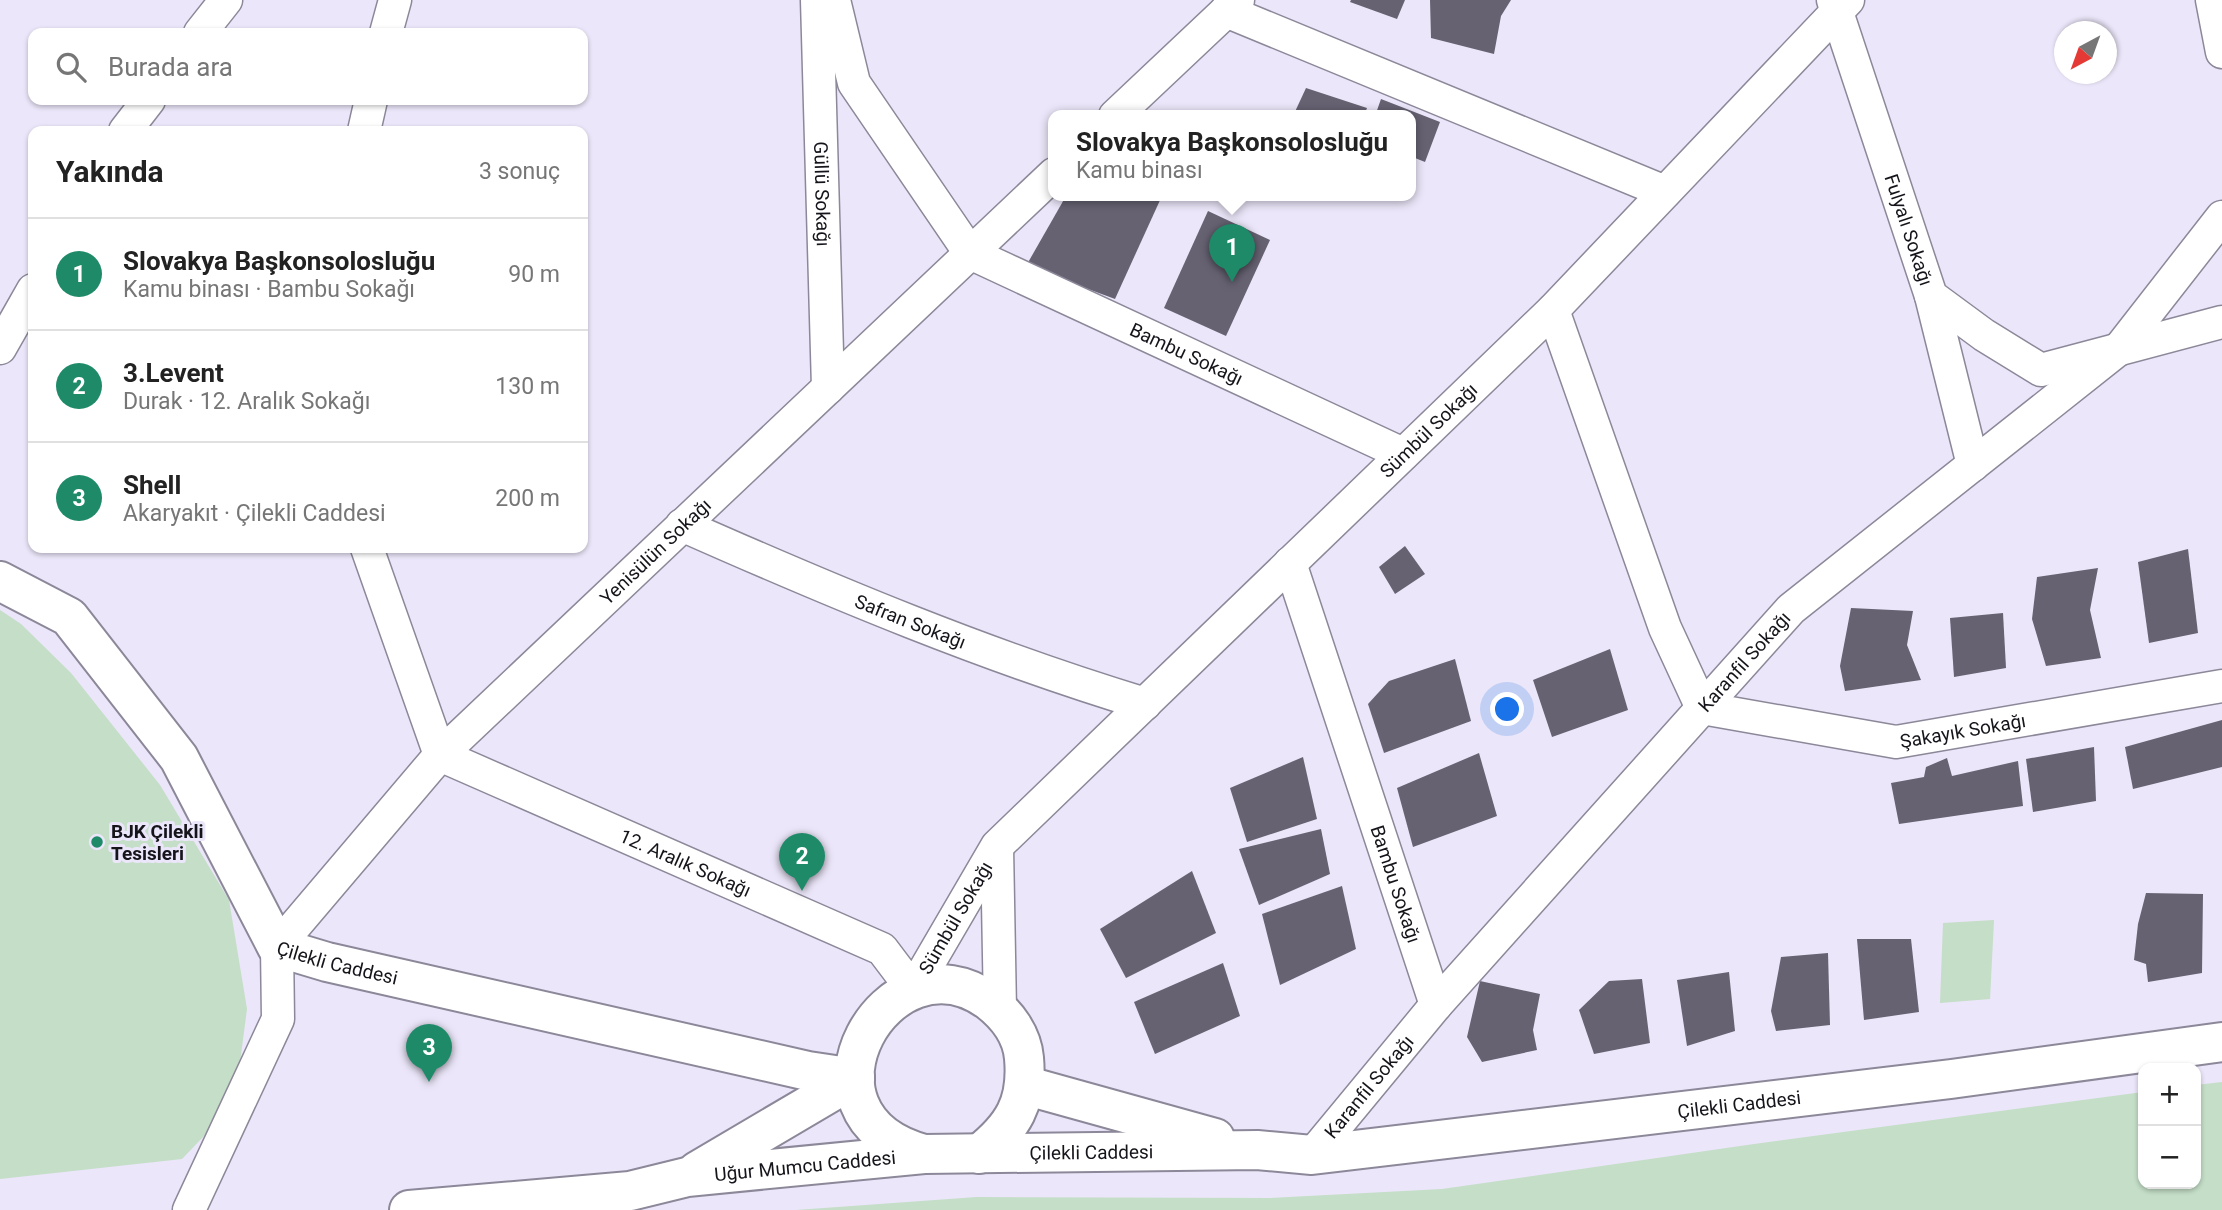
<!DOCTYPE html>
<html lang="tr">
<head>
<meta charset="utf-8">
<style>
	body { margin:0; font-family:Roboto,sans-serif; background:#f6f6f6; color:#222 }
	.controls { position:absolute; right:21px; bottom:21px; display:grid; overflow:hidden; border-radius:14px; box-shadow:0 2px 5px #0004 }
	.controls button { width:63px; height:63px; display:grid; place-items:center; padding:0; border:0; border-bottom:2px solid #e0e0e0; background:#fff; color:#222; font:35px sans-serif }
	.compass { position:absolute; left:2054px; top:21px; width:63px; height:63px; border-radius:50%; background:#fff; box-shadow:0 2px 5px #0004; rotate:221deg }
	.you { position:absolute; left:1508px; top:710px; width:24px; height:24px; margin:-18px; border:5px solid #fff; border-radius:50%; background:#1a73e8; box-shadow:0 0 0 10px #1a73e833 }
	.badge { display:grid; place-items:center; width:46px; height:46px; border-radius:50%; background:#1e8a68; color:#fff; font-size:23px; font-weight:700 }
	.pin { position:absolute; translate:-50% -58px; filter:drop-shadow(0 2px 4px #0008) }
	.pin::after { content:''; position:absolute; top:37px; width:24px; height:21px; background:inherit; clip-path:polygon(0 0,100% 0,50% 100%) }
	.popup { position:absolute; left:1048px; top:110px; width:368px; height:91px; box-sizing:border-box; display:grid; place-content:center; border-radius:14px; background:#fff; filter:drop-shadow(0 2px 5px #0005); font-size:23px; white-space:nowrap; color:#767676 }
	.popup b { font-size:26px; color:#222 }
	.popup::after { content:''; position:absolute; left:50%; top:100%; margin-left:-14px; border:14px solid transparent; border-top-color:#fff }
	.list { margin:0; padding:0; list-style:none }
	h2 { display:flex; justify-content:space-between; align-items:center; height:91px; margin:0; padding:0 28px; font-size:30px }
	h2 small { font-size:23px; font-weight:400; color:#767676 }
	.list li { display:grid; grid-template-columns:46px 1fr auto; gap:21px; align-items:center; box-sizing:border-box; height:112px; padding:0 28px; border-top:2px solid #e0e0e0 }
	.list b { display:block; font-size:26px; white-space:nowrap }
	.list p { margin:0; font-size:23px; white-space:nowrap; color:#767676 }
	.list em { font-size:23px; font-style:normal; color:#767676 }
	.icon { flex:none; width:38px; height:38px; fill:none; stroke:currentColor; stroke-width:2; stroke-linecap:round; stroke-linejoin:round }
	.map { position:relative; flex:none; width:2222px; height:1210px; overflow:hidden }
	.search { position:absolute; background:#fff; box-shadow:0 2px 5px #0004; left:28px; top:28px; width:560px; height:77px; display:flex; align-items:center; gap:18px; box-sizing:border-box; padding:0 24px; border-radius:14px; color:#767676; font-size:26px }
	.panel { position:absolute; background:#fff; box-shadow:0 2px 5px #0004; left:28px; top:126px; width:560px; height:427px; border-radius:14px }
	.map>svg:first-child { display:block }
	.green { fill:#c4dec7 }
	.building { fill:#666272 }
	.lines { fill:none; stroke-linecap:round; stroke-linejoin:round }
	.minor-casing { stroke:#8c8899; stroke-width:35 }
	.tertiary-casing { stroke:#8c8899; stroke-width:42 }
	.secondary-casing { stroke:#8c8899; stroke-width:42 }
	.minor { stroke:#fff; stroke-width:32 }
	.tertiary { stroke:#fff; stroke-width:38 }
	.secondary { stroke:#fff; stroke-width:38 }
	.poi-dot { fill:#1e8a68; stroke:#ebe6f9; stroke-width:2.5 }
	.labels { text-anchor:middle; stroke-width:6; stroke-linejoin:round; paint-order:stroke }
	.street-label { font-size:19px; fill:#15141a; stroke:#ebe6f9 }
	.poi-label { font-size:19px; font-weight:bold; fill:#15141a; stroke:#ebe6f9; text-anchor:start }
</style>
</head>
<body>
<div class="map">
<svg width="2222" height="1210" viewBox="0 0 2222 1210">
	<rect width="100%" height="100%" fill="#ebe6f9"/>
	<!-- green -->
	<g class="green">
		<path d="M0,610L21,624L71,673L160,785L229,900L247,1009L239,1070L205,1135L182,1159L0,1179Z"/>
		<path d="M1994,920L1990,999L1940,1003L1943,923Z"/>
		<path d="M2222,1082V1210H796L977,1197L1270,1198L1442,1189L1747,1145L2143,1092V1184H2196V1085Z"/>
	</g>
	<!-- building -->
	<g class="building">
		<path d="M1351,0H1405L1397,19L1350,2Z"/>
		<path d="M1430,0H1511L1501,16L1494,54L1431,38Z"/>
		<path d="M1306,88L1367,108L1364,116H1293Z"/>
		<path d="M1381,99L1440,122L1425,162L1410,156V116H1375Z"/>
		<path d="M1066,196L1161,198L1115,299L1026,266Z"/>
		<path d="M1208,211L1270,240L1226,336L1164,308Z"/>
		<path d="M1405,546L1425,574L1395,594L1379,567Z"/>
		<path d="M2188,549L2198,633L2149,643L2138,562Z"/>
		<path d="M2098,568L2090,610L2101,658L2046,666L2032,619L2037,577Z"/>
		<path d="M1851,608L1913,611L1907,645L1921,680L1845,691L1840,666Z"/>
		<path d="M2003,613L2006,668L1954,677L1950,618Z"/>
		<path d="M1610,649L1628,710L1552,737L1533,680Z"/>
		<path d="M1455,659L1471,721L1384,753L1368,704L1389,681Z"/>
		<path d="M2222,720V767L2133,789L2125,747Z"/>
		<path d="M2094,747L2096,801L2033,812L2026,759Z"/>
		<path d="M1479,753L1497,816L1413,847L1397,788Z"/>
		<path d="M1303,757L1317,819L1247,842L1230,788Z"/>
		<path d="M1947,758L1952,776L2018,761L2023,806L1899,824L1891,783L1924,777L1926,767Z"/>
		<path d="M1321,829L1330,874L1259,905L1239,849Z"/>
		<path d="M1192,871L1216,933L1126,978L1100,929Z"/>
		<path d="M1342,886L1356,949L1280,985L1262,914Z"/>
		<path d="M2146,893L2203,894L2202,973L2148,982L2146,964L2134,960L2138,924Z"/>
		<path d="M1857,939H1911L1919,1012L1864,1020Z"/>
		<path d="M1828,953L1830,1025L1776,1031L1771,1011L1781,957Z"/>
		<path d="M1223,963L1240,1016L1155,1054L1134,1002Z"/>
		<path d="M1729,972L1735,1031L1687,1046L1677,980Z"/>
		<path d="M1642,979L1650,1043L1594,1054L1579,1010L1609,981Z"/>
		<path d="M1480,981L1540,994L1533,1030L1537,1050L1482,1062L1467,1037Z"/>
	</g>
	<g class="lines">
		<!-- minor casing -->
		<g class="minor-casing">
			<g id="minor">
				<path id="s1" d="M817,0L828,388"/>
				<path id="s2" d="M834,0L854,83L970,253L1403,454"/>
				<path id="s3" d="M1833,0L1931,296L1984,335L2041,370L2222,322"/>
				<path d="M2212,0L2222,52"/>
				<path d="M1226,11L1665,192"/>
				<path d="M200,33L226,0"/>
				<path d="M386,33L395,0"/>
				<path d="M1115,116L1238,0"/>
				<path d="M125,131L149,100"/>
				<path d="M364,131L371,100"/>
				<path d="M1931,296L1973,465"/>
				<path id="s4" d="M1553,310L1665,628L1702,708L1896,742L2222,686"/>
				<path d="M0,348L33,290"/>
				<path id="s5" d="M682,525C833,592 986,656 1145,704"/>
				<path d="M367,548L440,755"/>
				<path id="s6" d="M1290,563L1436,1005"/>
				<path id="s7" d="M440,755L882,949L913,990L997,846L1553,310L1848,0"/>
				<path d="M997,847L1000,1010"/>
				<path id="s8" d="M1312,1155L1436,1005L1791,609L2119,349L2222,217"/>
				<path id="s9" d="M189,1210L278,1019L277,947L440,755L1054,174"/>
			</g>
		</g>
		<!-- tertiary casing -->
		<g class="tertiary-casing">
			<g id="tertiary">
				<path id="s10" d="M0,581L69,617L179,758L277,947L327,962L808,1071L855,1078"/>
			</g>
		</g>
		<!-- secondary casing -->
		<g class="secondary-casing">
			<g id="secondary">
				<path d="M1024,1085L1215,1138"/>
				<path d="M924,1154C780,1115 889,928 989,1001C1007,1015 1022,1035 1024,1058C1028,1103 1013,1127 979,1154"/>
				<path d="M697,1171L855,1078"/>
				<path id="s11" d="M409,1210L630,1191L687,1177L924,1154L1257,1150L1312,1155L1951,1079L2222,1042"/>
			</g>
		</g>
		<!-- minor -->
		<use href="#minor" class="minor"/>
		<!-- tertiary -->
		<use href="#tertiary" class="tertiary"/>
		<!-- secondary -->
		<use href="#secondary" class="secondary"/>
	</g>
	<!-- markers -->
	<circle class="poi-dot" cx="97" cy="842" r="7"/>
	<g class="labels">
		<!-- street labels -->
		<g class="street-label">
			<text dy="7" stroke="none"><textPath href="#s1" startOffset="194">Güllü Sokağı</textPath></text>
			<text dy="7" stroke="none"><textPath href="#s3" startOffset="242">Fulyalı Sokağı</textPath></text>
			<text dy="7" stroke="none"><textPath href="#s2" startOffset="530">Bambu Sokağı</textPath></text>
			<text dy="7" stroke="none"><textPath href="#s7" startOffset="1300">Sümbül Sokağı</textPath></text>
			<text dy="7" stroke="none"><textPath href="#s9" startOffset="831">Yenisülün Sokağı</textPath></text>
			<text dy="7" stroke="none"><textPath href="#s5" startOffset="248">Safran Sokağı</textPath></text>
			<text dy="7" stroke="none"><textPath href="#s8" startOffset="656">Karanfil Sokağı</textPath></text>
			<text dy="7" stroke="none"><textPath href="#s4" startOffset="690">Şakayık Sokağı</textPath></text>
			<text dy="7" stroke="none"><textPath href="#s7" startOffset="268">12. Aralık Sokağı</textPath></text>
			<text dy="7" stroke="none"><textPath href="#s6" startOffset="338">Bambu Sokağı</textPath></text>
			<text dy="7" stroke="none"><textPath href="#s7" startOffset="618">Sümbül Sokağı</textPath></text>
			<text dy="7" stroke="none"><textPath href="#s10" startOffset="532">Çilekli Caddesi</textPath></text>
			<text dy="7" stroke="none"><textPath href="#s8" startOffset="89">Karanfil Sokağı</textPath></text>
			<text dy="7" stroke="none"><textPath href="#s11" startOffset="1337">Çilekli Caddesi</textPath></text>
			<text dy="7" stroke="none"><textPath href="#s11" startOffset="686">Çilekli Caddesi</textPath></text>
			<text dy="7" stroke="none"><textPath href="#s11" startOffset="399">Uğur Mumcu Caddesi</textPath></text>
		</g>
		<!-- poi labels -->
		<g class="poi-label">
			<text x="111" y="838">BJK Çilekli<tspan x="111" dy="22">Tesisleri</tspan></text>
		</g>
	</g>
</svg>
<div class="controls">
<button>+</button>
<button>−</button>
</div>
<svg class="compass" viewBox="-18 -18 36 36"><path d="M0-13l5 13h-10z" fill="#e53935"/><path d="M0 13l5-13h-10z" fill="#767676"/></svg>
<div class="you"></div>
<div class="pin badge" style="left:1232px;top:282px">1</div>
<div class="popup"><b>Slovakya Başkonsolosluğu</b>Kamu binası</div>
<div class="pin badge" style="left:802px;top:891px">2</div>
<div class="pin badge" style="left:429px;top:1082px">3</div>
<div class="search"><svg class="icon" aria-label="search" viewBox="0 0 24 24"><circle cx="10" cy="10" r="6"/><path d="M15 15l6 6"/></svg>Burada ara</div>
<section class="panel">
<h2>Yakında<small>3 sonuç</small></h2>
<ul class="list">
<li><span class="badge">1</span><div><b>Slovakya Başkonsolosluğu</b><p>Kamu binası · Bambu Sokağı</p></div><em>90 m</em></li>
<li><span class="badge">2</span><div><b>3.Levent</b><p>Durak · 12. Aralık Sokağı</p></div><em>130 m</em></li>
<li><span class="badge">3</span><div><b>Shell</b><p>Akaryakıt · Çilekli Caddesi</p></div><em>200 m</em></li>
</ul>
</section>
</div>
</body>
</html>
